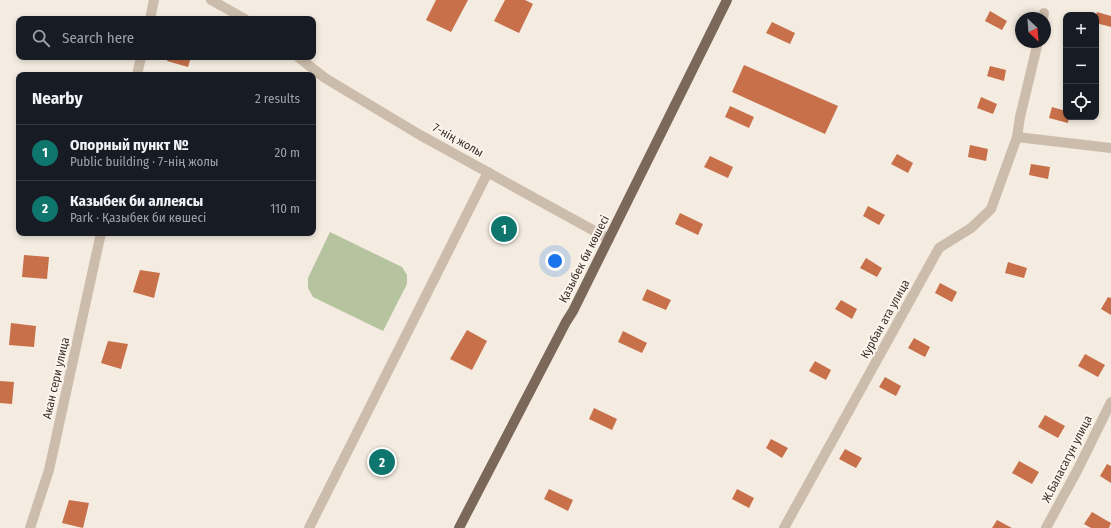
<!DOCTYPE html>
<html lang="en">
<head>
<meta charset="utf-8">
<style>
	body { margin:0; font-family:"Fira Sans Condensed",sans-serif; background:#20242c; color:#f1f3f6 }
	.controls { position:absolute; right:12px; top:12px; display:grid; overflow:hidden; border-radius:8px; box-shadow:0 2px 6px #0003 }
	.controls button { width:36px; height:36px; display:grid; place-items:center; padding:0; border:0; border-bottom:1px solid #363941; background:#171b24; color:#f1f3f6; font:20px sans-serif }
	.compass { position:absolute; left:1015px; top:12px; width:36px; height:36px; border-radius:50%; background:#171b24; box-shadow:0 2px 6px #0003; rotate:154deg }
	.you { position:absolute; left:555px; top:261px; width:14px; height:14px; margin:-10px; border:3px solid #fff; border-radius:50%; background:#1a73e8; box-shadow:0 0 0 6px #1a73e833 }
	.badge { display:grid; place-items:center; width:26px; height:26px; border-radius:50%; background:#0f766e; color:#fff; font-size:13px; font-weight:700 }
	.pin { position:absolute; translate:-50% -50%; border:2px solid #fff; box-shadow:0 1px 4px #0006 }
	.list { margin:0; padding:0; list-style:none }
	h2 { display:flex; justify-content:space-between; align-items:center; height:52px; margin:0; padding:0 16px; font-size:17px }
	h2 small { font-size:13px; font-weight:400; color:#9ea1a6 }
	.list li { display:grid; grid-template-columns:26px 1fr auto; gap:12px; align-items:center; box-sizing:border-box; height:56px; padding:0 16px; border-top:1px solid #363941 }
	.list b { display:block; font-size:15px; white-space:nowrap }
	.list p { margin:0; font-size:13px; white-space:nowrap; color:#9ea1a6 }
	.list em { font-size:13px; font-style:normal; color:#9ea1a6 }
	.icon { flex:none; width:22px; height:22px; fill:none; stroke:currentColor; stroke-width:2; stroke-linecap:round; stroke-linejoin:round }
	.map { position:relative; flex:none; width:1111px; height:528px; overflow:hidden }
	.search { position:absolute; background:#171b24; box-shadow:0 2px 6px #0003; left:16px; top:16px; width:300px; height:44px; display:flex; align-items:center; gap:10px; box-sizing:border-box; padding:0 14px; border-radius:8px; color:#9ea1a6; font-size:15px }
	.panel { position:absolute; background:#171b24; box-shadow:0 2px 6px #0003; left:16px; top:72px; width:300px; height:164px; border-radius:8px }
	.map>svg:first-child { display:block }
	.green { fill:#b5c39f }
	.building { fill:#c87049 }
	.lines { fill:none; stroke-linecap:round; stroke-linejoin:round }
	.minor { stroke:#ccbcab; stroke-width:10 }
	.major { stroke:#7c685b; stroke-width:10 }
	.labels { text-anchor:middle; stroke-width:4; stroke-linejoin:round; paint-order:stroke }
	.street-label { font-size:12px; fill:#3a302a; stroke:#fbf5ed }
</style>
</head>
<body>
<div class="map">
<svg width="1111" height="528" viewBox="0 0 1111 528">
	<rect width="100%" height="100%" fill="#f4ece0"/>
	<!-- green -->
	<path class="green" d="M330,232L402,267L407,275V284L383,331L313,297L308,288V278Z"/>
	<!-- building -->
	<g class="building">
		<path d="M436,0H468L451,32L426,20Z"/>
		<path d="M505,0H525L533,4L519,33L494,21Z"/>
		<path d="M990,11L1007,21L1002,30L985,21Z"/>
		<path d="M1097,12L1111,16V27L1096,23V15Z"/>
		<path d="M772,22L795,33L790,44L766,33Z"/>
		<path d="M169,57H191L188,67L167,61Z"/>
		<path d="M744,65L838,106L825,134L732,92Z"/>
		<path d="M990,66L1006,70L1004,81L987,76Z"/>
		<path d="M981,97L997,104L993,114L977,108Z"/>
		<path d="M730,106L754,117L749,128L725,117Z"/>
		<path d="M1052,107L1066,111V117H1069L1068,123L1049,118Z"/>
		<path d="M970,145L988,149L986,161L968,157Z"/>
		<path d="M897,154L913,163L908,173L891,164Z"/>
		<path d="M710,156L733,167L728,178L704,167Z"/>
		<path d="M1031,164L1050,167L1048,179L1029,175Z"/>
		<path d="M868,206L885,215L879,225L863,216Z"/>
		<path d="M680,213L703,224L698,235L675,224Z"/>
		<path d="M24,255L49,257L47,279L22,277Z"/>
		<path d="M866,258L882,268L877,277L860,268Z"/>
		<path d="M1008,262L1027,268L1024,278L1005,273Z"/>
		<path d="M140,270L160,273L154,298L133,292Z"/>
		<path d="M940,283L957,292L952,302L935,293Z"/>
		<path d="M647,289L671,300L666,310L642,300Z"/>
		<path d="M1108,297L1111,298V315L1101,309Z"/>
		<path d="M841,300L857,309L852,319L835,309Z"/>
		<path d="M11,323L36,326L34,347L9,345Z"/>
		<path d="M467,330L487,341L472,370L450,359Z"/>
		<path d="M623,331L647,343L642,353L618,342Z"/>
		<path d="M914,338L930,347L925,357L908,348Z"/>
		<path d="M108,341L128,344L121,369L101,363Z"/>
		<path d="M1085,354L1105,365L1098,377L1078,366Z"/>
		<path d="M815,361L831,370L826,380L809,371Z"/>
		<path d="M885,377L901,386L896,396L879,387Z"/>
		<path d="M0,381L14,382L12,404L0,403Z"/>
		<path d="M594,408L617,419L612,430L589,419Z"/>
		<path d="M1045,415L1065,426L1058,438L1038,427Z"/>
		<path d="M771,439L788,448L782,458L766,448Z"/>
		<path d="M845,449L862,458L856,468L839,459Z"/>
		<path d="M1019,461L1039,472L1032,484L1012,473Z"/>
		<path d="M1107,464L1111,466V483L1100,476Z"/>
		<path d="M549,489L573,500L568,511L544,499Z"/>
		<path d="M737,489L754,498L749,508L732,499Z"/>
		<path d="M69,500L89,503L83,528L62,523Z"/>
		<path d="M1092,512L1111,523L1109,528H1091L1084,524Z"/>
		<path d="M997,520L1012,528H992Z"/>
	</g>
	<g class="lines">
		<!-- minor -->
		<g class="minor">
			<path d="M211,0L245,19"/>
			<path d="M1043,18L1044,13"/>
			<path d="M150,19L154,0"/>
			<path d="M298,57L325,78L420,135L609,239"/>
			<path d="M137,75L141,57"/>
			<path d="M1017,137L1020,117L1038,42"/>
			<path d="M30,528L49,470L101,233"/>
			<path d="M309,528L488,172"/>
			<path d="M784,528L939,248L971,228L991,209L1017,137L1111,148"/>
			<path d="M1046,528L1078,469L1111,402"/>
		</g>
		<!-- major -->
		<path class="major" d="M459,528L566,322L573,311L727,0"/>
	</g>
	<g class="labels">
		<!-- street labels -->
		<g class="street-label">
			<text transform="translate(458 140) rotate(29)" y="4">7-нің жолы</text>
			<text transform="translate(584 259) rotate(-63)" y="4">Қазыбек би көшесі</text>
			<text transform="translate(885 319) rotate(-61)" y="4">Курбан ата улица</text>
			<text transform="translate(56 378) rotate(-77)" y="4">Акан сери улица</text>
			<text transform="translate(1067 459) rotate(-63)" y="4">Ж.Баласагун улица</text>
		</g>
	</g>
</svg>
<div class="controls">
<button>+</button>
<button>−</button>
<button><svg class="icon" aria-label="locate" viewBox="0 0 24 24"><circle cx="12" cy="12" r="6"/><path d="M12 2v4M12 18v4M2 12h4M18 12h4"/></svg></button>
</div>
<svg class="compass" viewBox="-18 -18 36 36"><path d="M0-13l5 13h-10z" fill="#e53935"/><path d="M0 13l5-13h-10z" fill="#9ea1a6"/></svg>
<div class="you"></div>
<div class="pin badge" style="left:504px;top:229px">1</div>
<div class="pin badge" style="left:382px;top:462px">2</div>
<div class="search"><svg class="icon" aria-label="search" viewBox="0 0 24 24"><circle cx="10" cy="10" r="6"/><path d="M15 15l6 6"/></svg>Search here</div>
<section class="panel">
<h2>Nearby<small>2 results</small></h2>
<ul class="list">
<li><span class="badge">1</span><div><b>Опорный пункт №</b><p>Public building · 7-нің жолы</p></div><em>20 m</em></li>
<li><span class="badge">2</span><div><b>Казыбек би аллеясы</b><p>Park · Қазыбек би көшесі</p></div><em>110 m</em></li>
</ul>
</section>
</div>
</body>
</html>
